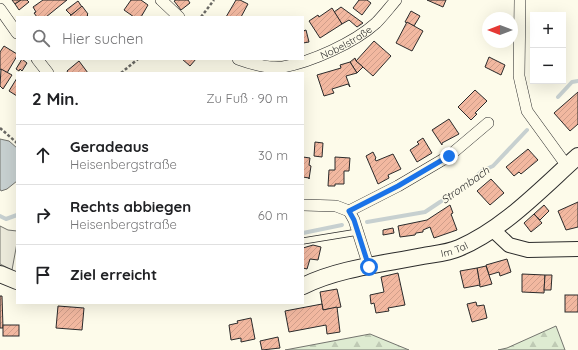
<!DOCTYPE html>
<html lang="de">
<head>
<meta charset="utf-8">
<style>
	body { margin:0; font-family:Quicksand,sans-serif; background:#f2f2f2; color:#202124 }
	.controls { position:absolute; right:12px; top:12px; display:grid; overflow:hidden; border-radius:0px; box-shadow:0 4px 16px #0002 }
	.controls button { width:36px; height:36px; display:grid; place-items:center; padding:0; border:0; border-bottom:1px solid #e0e0e0; background:#fff; color:#202124; font:20px sans-serif }
	.compass { position:absolute; left:482px; top:12px; width:36px; height:36px; border-radius:50%; background:#fff; box-shadow:0 4px 16px #0002; rotate:270deg }
	.stop { position:absolute; width:12px; height:12px; margin:-9px; border:3px solid #1a73e8; border-radius:50%; background:#fff }
	.stop.end { background:#1a73e8; border-color:#fff; box-shadow:0 1px 4px #0008 }
	.list { margin:0; padding:0; list-style:none }
	h2 { display:flex; justify-content:space-between; align-items:center; height:52px; margin:0; padding:0 16px; font-size:17px }
	h2 small { font-size:13px; font-weight:400; color:#757577 }
	.list li { display:grid; grid-template-columns:26px 1fr auto; gap:12px; align-items:center; box-sizing:border-box; height:60px; padding:0 16px; border-top:1px solid #e0e0e0 }
	.list b { display:block; font-size:15px; white-space:nowrap }
	.list p { margin:0; font-size:13px; white-space:nowrap; color:#757577 }
	.list em { font-size:13px; font-style:normal; color:#757577 }
	.icon { flex:none; width:22px; height:22px; fill:none; stroke:currentColor; stroke-width:2; stroke-linecap:round; stroke-linejoin:round }
	.map { position:relative; flex:none; width:578px; height:350px; overflow:hidden }
	.search { position:absolute; background:#fff; box-shadow:0 4px 16px #0002; left:16px; top:16px; width:288px; height:44px; display:flex; align-items:center; gap:10px; box-sizing:border-box; padding:0 14px; border-radius:0px; color:#757577; font-size:15px }
	.panel { position:absolute; background:#fff; box-shadow:0 4px 16px #0002; left:16px; top:72px; width:288px; height:232px; border-radius:0px }
	.map>svg:first-child { display:block }
	.forest { fill:url(#forest-firs); stroke:#74746e }
	.parking { fill:#eceadb; stroke:#74746e }
	.water { fill:#c7d0d0; stroke:#74746e }
	.lines { fill:none; stroke-linecap:round; stroke-linejoin:round }
	.stream { stroke:#c7d0d0; stroke-width:4 }
	.building { fill:url(#building-hatch); stroke:#2b2b2b }
	.service-casing { stroke:#2b2b2b; stroke-width:7 }
	.minor-casing { stroke:#2b2b2b; stroke-width:12 }
	.tertiary-casing { stroke:#2b2b2b; stroke-width:16 }
	.secondary-casing { stroke:#2b2b2b; stroke-width:18 }
	.path { stroke:#6a6964; stroke-width:2.5; stroke-dasharray:3 2; stroke-linecap:butt }
	.service { stroke:#fdfbea; stroke-width:5.5 }
	.minor { stroke:#fdfbea; stroke-width:11 }
	.tertiary { stroke:#fdfbea; stroke-width:14 }
	.secondary { stroke:#fdfbea; stroke-width:16 }
	.route { stroke:#1a73e8; stroke-width:5 }
	.labels { text-anchor:middle; stroke-width:3; stroke-linejoin:round; paint-order:stroke }
	.street-label { font-size:10px; fill:#2b2b2b; stroke:#fdfbea }
	.water-label { font-size:11px; font-style:italic; fill:#2b2b2b; stroke:#fdfbea }
</style>
</head>
<body>
<div class="map">
<svg width="578" height="350" viewBox="0 0 578 350">
	<defs>
		<pattern id="forest-firs" width="22" height="20" patternUnits="userSpaceOnUse"><rect width="22" height="20" fill="#deebd1"/><path d="M5 1l3.5 6h-7zM16 11l3.5 6h-7z" fill="#bfcab4"/></pattern>
		<pattern id="building-hatch" width="6" height="6" patternUnits="userSpaceOnUse"><rect width="6" height="6" fill="#f2b8a0"/><path d="M-1 1l2-2M0 6l6-6M5 7l2-2" fill="none" stroke="#d09e8a"/></pattern>
	</defs>
	<rect width="100%" height="100%" fill="#fdfbea"/>
	<!-- forest -->
	<g class="forest">
		<path d="M556,326L565,350H498L507,348Z"/>
		<path d="M370,334L409,350H285Z"/>
	</g>
	<!-- parking -->
	<path class="parking" d="M0,226L8,230L17,231V243L12,270L0,264Z"/>
	<!-- water -->
	<path class="water" d="M0,139L9,141L17,148V181L7,189L1,191L0,189Z"/>
	<g class="lines">
		<!-- stream -->
		<g class="stream">
			<path d="M558,97L572,82L578,81"/>
			<path d="M0,216L6,219L17,215"/>
			<path d="M367,222L425,212L440,202L463,189L482,171L493,166L527,130"/>
			<path d="M303,233L342,225"/>
		</g>
	</g>
	<!-- building -->
	<g class="building">
		<path d="M12,0H24H21L15,4Z"/>
		<path d="M21,0H27L29,2L19,10L15,4Z"/>
		<path d="M43,0H67L46,17H37L34,13L36,12L33,7Z"/>
		<path d="M131,0H141L148,5L141,17H134L124,10Z"/>
		<path d="M176,0H188L190,3L181,10L174,1Z"/>
		<path d="M236,0H240L248,4L241,17H226Z"/>
		<path d="M359,0H367L371,3L362,15L353,8Z"/>
		<path d="M427,0H446L443,7Z"/>
		<path d="M78,1L82,7L71,15L66,10Z"/>
		<path d="M82,6L88,14L87,15L89,17H69Z"/>
		<path d="M341,7L363,23L357,27L349,20L342,24L334,12Z"/>
		<path d="M332,8L342,24L320,38L309,21L318,15L319,17Z"/>
		<path d="M411,11L420,16L414,26L405,22Z"/>
		<path d="M407,22L423,31L412,51L396,43Z"/>
		<path d="M306,30L309,42L303,43V31Z"/>
		<path d="M374,41L391,56L373,76L356,61Z"/>
		<path d="M4,46L17,54V56L7,73L0,69V52Z"/>
		<path d="M489,57L505,65L501,75L485,67Z"/>
		<path d="M355,58L356,61L363,67L357,73L350,62Z"/>
		<path d="M22,59L27,63L22,71L20,69L19,71L16,69Z"/>
		<path d="M182,59H196L190,66Z"/>
		<path d="M79,61L88,73H68L67,71Z"/>
		<path d="M350,62L357,73L346,76L350,87L348,84L332,89L334,93L324,96L317,75L341,68L340,65Z"/>
		<path d="M1,69L12,75L3,89L0,86Z"/>
		<path d="M17,78V96L9,91Z"/>
		<path d="M475,90L487,101L475,113L477,114L471,120L458,107Z"/>
		<path d="M578,92V124L570,131L554,113Z"/>
		<path d="M449,119L459,134L442,143V145L432,130Z"/>
		<path d="M423,138L432,153L417,162L410,150L419,144L417,142Z"/>
		<path d="M315,142L323,143L322,157L314,156Z"/>
		<path d="M528,149L538,160L521,174L519,172L514,176L506,167Z"/>
		<path d="M373,152L376,158L375,159L376,161L393,154L401,169L388,175L389,178L378,184L366,156Z"/>
		<path d="M303,157L310,158L309,165L311,166L309,179V178L303,177Z"/>
		<path d="M335,157L350,158L349,171H344V184H335V186H328L329,170H335Z"/>
		<path d="M491,179L504,193L490,205L477,191Z"/>
		<path d="M578,202V227L566,230L558,211Z"/>
		<path d="M450,205L453,213L451,214L457,230L434,238L430,227L423,230V232L416,233L415,235L400,237L398,226L427,220Z"/>
		<path d="M544,205L549,211L540,220L534,214Z"/>
		<path d="M534,214L542,223L531,232L524,223Z"/>
		<path d="M393,228L394,233L383,235V230Z"/>
		<path d="M313,245L321,247L318,260L310,259L307,269L303,268V248Z"/>
		<path d="M507,259L511,272L500,276L499,272L489,275L486,265Z"/>
		<path d="M486,266L492,284L480,287L477,268Z"/>
		<path d="M477,268L480,285L464,288L460,271Z"/>
		<path d="M398,273L405,305L388,308L389,311L376,313L374,303L371,304L370,295L384,292L381,277Z"/>
		<path d="M522,274L545,275L544,293L522,292Z"/>
		<path d="M545,275H552L551,290H544Z"/>
		<path d="M337,289L341,307L323,310L320,292Z"/>
		<rect x="565" y="295" width="13" height="17"/>
		<path d="M0,296H2L3,328H0Z"/>
		<path d="M476,302L477,306L484,305L487,318L472,322L467,304Z"/>
		<path d="M322,304L323,310L337,307L340,332L327,334L326,325L289,332L285,311Z"/>
		<path d="M58,306L84,308L82,330L56,328Z"/>
		<path d="M251,318L255,339L241,342V338L231,340L229,325L238,323L237,321Z"/>
		<rect x="3" y="325" width="16" height="11"/>
		<path d="M278,337L280,348L262,350L260,341Z"/>
	</g>
	<g class="lines">
		<!-- service casing -->
		<g class="service-casing">
			<path id="service" d="M303,241L358,232"/>
		</g>
		<!-- minor casing -->
		<g class="minor-casing">
			<g id="minor">
				<path d="M161,0L179,17"/>
				<path d="M520,0L519,76L527,111L567,166"/>
				<path d="M0,9L17,33"/>
				<path d="M37,59L48,73"/>
				<path id="s1" d="M238,59C249,63 270,69 283,67C311,62 354,43 376,23C383,16 389,8 396,0"/>
				<path d="M303,205L336,206L349,211"/>
				<path d="M369,267L354,220L349,211L398,186L449,156L488,123"/>
			</g>
		</g>
		<!-- tertiary casing -->
		<g class="tertiary-casing">
			<path id="tertiary" d="M493,230L509,245L528,250L578,249"/>
		</g>
		<!-- secondary casing -->
		<g class="secondary-casing">
			<g id="secondary">
				<path d="M0,274L17,281"/>
				<path id="s2" d="M303,286C339,268 384,264 423,256C434,254 448,253 459,248C504,229 542,188 578,156"/>
			</g>
		</g>
		<!-- path -->
		<g class="path">
			<path d="M201,17L214,0"/>
			<path d="M121,73L138,59"/>
			<path d="M0,128L17,143"/>
		</g>
		<!-- service -->
		<use href="#service" class="service"/>
		<!-- minor -->
		<use href="#minor" class="minor"/>
		<!-- tertiary -->
		<use href="#tertiary" class="tertiary"/>
		<!-- secondary -->
		<use href="#secondary" class="secondary"/>
	</g>
	<g class="lines">
		<!-- route -->
		<path class="route" d="M369,267L354,220L349,211L398,186L449,156"/>
	</g>
	<g class="labels">
		<!-- street labels -->
		<g class="street-label">
			<text dy="4" stroke="none"><textPath href="#s1" startOffset="114">Nobelstraße</textPath></text>
			<text dy="4" stroke="none"><textPath href="#s2" startOffset="156">Im Tal</textPath></text>
		</g>
		<!-- water labels -->
		<g class="water-label">
			<text transform="translate(465 185) rotate(-35)" y="4">Strombach</text>
		</g>
	</g>
</svg>
<div class="controls">
<button>+</button>
<button>−</button>
</div>
<svg class="compass" viewBox="-18 -18 36 36"><path d="M0-13l5 13h-10z" fill="#e53935"/><path d="M0 13l5-13h-10z" fill="#757577"/></svg>
<div class="stop" style="left:369px;top:267px"></div>
<div class="stop end" style="left:449px;top:156px"></div>
<div class="search"><svg class="icon" aria-label="search" viewBox="0 0 24 24"><circle cx="10" cy="10" r="6"/><path d="M15 15l6 6"/></svg>Hier suchen</div>
<section class="panel">
<h2>2 Min.<small>Zu Fuß · 90 m</small></h2>
<ul class="list">
<li><svg class="icon" aria-label="ahead" viewBox="0 0 24 24"><path d="M12 20V5M6 11l6-6 6 6"/></svg><div><b>Geradeaus</b><p>Heisenbergstraße</p></div><em>30 m</em></li>
<li><svg class="icon" aria-label="right" viewBox="0 0 24 24"><path d="M7 20v-9h11M14 6l5 5-5 5"/></svg><div><b>Rechts abbiegen</b><p>Heisenbergstraße</p></div><em>60 m</em></li>
<li><svg class="icon" aria-label="arrive" viewBox="0 0 24 24"><path d="M6 21V4h12l-3 4 3 4H6"/></svg><div><b>Ziel erreicht</b></div></li>
</ul>
</section>
</div>
</body>
</html>
